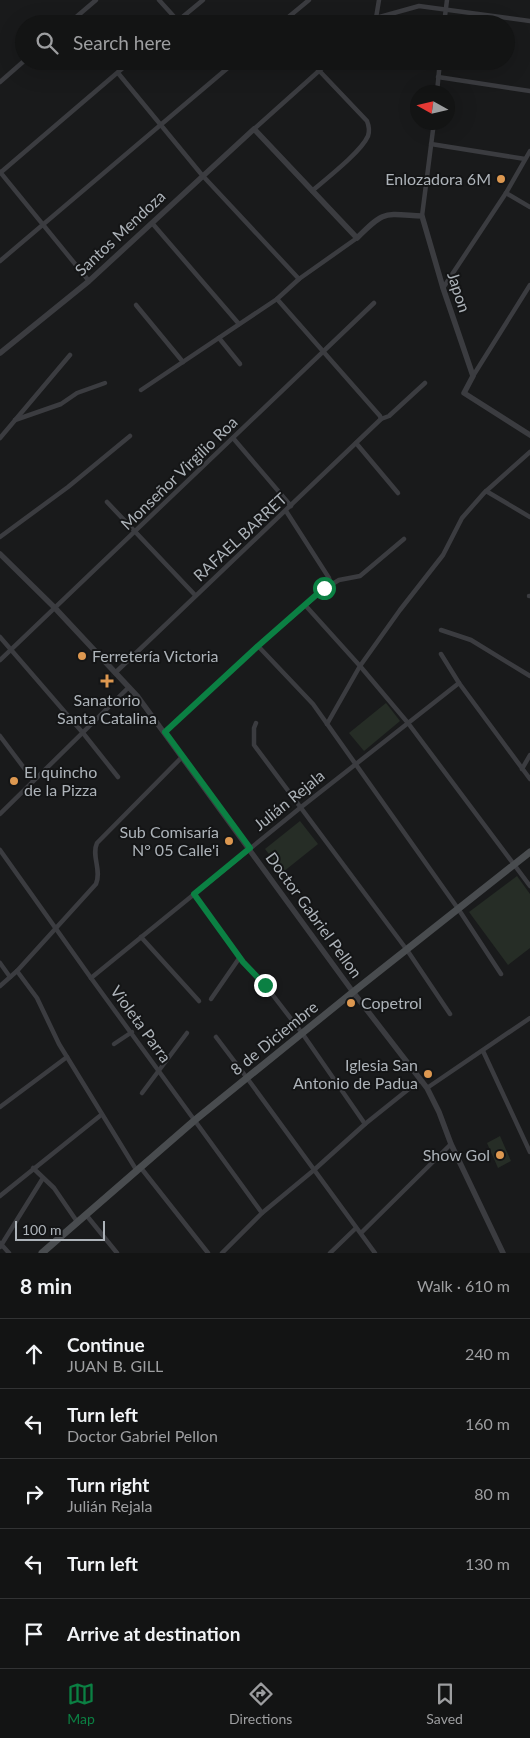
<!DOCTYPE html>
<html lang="en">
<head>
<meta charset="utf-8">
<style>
	body { margin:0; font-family:Lato,sans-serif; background:#202122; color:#f1f3f6 }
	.compass { position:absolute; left:410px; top:85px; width:45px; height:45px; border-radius:50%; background:#131414; box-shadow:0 5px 20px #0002; rotate:278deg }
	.scale { position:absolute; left:15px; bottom:12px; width:90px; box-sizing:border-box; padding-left:5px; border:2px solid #adb3b9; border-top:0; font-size:14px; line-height:18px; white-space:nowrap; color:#adb3b9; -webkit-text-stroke:4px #141516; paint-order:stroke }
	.stop { position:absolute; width:15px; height:15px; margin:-11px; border:4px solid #0b8043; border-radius:50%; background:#fff }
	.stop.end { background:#0b8043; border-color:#fff; box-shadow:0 1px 5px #0008 }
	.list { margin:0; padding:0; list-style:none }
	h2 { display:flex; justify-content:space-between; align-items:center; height:65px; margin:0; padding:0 20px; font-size:21px }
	h2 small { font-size:16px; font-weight:400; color:#9d9ea0 }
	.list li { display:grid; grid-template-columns:32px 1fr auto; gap:15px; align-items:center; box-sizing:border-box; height:70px; padding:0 20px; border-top:1px solid #323334 }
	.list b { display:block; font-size:19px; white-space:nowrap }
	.list p { margin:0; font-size:16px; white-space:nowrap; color:#9d9ea0 }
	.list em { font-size:16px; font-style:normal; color:#9d9ea0 }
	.icon { flex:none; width:28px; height:28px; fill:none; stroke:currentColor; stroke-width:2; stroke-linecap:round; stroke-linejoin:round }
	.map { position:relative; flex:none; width:530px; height:1253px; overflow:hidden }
	.search { position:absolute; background:#131414; box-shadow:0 5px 20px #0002; left:15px; right:15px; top:15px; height:55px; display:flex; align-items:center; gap:12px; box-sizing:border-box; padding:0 18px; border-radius:28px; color:#9d9ea0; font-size:19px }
	.sheet { height:415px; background:#131414 }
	nav { display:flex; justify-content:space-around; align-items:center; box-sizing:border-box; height:70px; border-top:1px solid #323334; background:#131414; font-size:14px; color:#9d9ea0 }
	nav a { display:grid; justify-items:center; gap:2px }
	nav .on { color:#0b8043 }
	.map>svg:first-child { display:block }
	.green { fill:#262d26 }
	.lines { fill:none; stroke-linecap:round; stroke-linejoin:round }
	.minor { stroke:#3b3c40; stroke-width:4.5 }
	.tertiary { stroke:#3b3c40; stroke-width:5.5 }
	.secondary { stroke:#494c4f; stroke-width:7 }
	.route { stroke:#0b8043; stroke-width:6 }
	.poi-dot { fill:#dd9850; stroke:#141516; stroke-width:2 }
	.labels { text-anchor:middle; stroke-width:4; stroke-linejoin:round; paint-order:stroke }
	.poi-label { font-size:16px; fill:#adb3b9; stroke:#141516; text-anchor:end }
	.street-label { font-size:16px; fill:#adb3b9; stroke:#141516 }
</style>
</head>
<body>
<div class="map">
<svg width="530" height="1253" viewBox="0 0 530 1253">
	<rect width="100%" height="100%" fill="#191a1b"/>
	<!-- green -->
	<g class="green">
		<path d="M386,703L400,721L364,751L349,733Z"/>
		<path d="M300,821L318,844L283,872L265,849Z"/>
		<path d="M517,876L530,894V948L508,965L469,912Z"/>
		<path d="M500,1136L511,1161L498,1168L487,1143Z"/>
	</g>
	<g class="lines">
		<!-- minor -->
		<g class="minor">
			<path d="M159,0L178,21"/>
			<path d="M376,18L379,0"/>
			<path d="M68,24L96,0"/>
			<path d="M174,24L203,0"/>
			<path d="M280,24L309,0"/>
			<path d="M369,24L376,18L419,6L530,21"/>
			<path d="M444,24L447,0"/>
			<path d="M310,61L367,121C369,126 370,130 368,136C361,152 326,179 312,191"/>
			<path d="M118,73L202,175L299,279"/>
			<path d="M438,77L530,91"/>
			<path d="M0,82L24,61"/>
			<path d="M437,92L440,61"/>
			<path d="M254,129L330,61"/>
			<path d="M431,144L525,159"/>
			<path d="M0,172L89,281"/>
			<path d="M0,173L131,61"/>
			<path d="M506,193L530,207"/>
			<path d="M422,216L434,122"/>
			<path d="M152,223L239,324"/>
			<path d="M0,261L236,61"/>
			<path d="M443,288L506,193L530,151"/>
			<path d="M277,299L380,416L381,419"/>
			<path d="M136,305L183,362"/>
			<path d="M219,338L240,364"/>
			<path d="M473,376L530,285"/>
			<path d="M141,390L277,299L299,279L357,238"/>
			<path d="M15,420L61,404L77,393L105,383"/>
			<path d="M0,438L70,355"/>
			<path d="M233,438L291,506"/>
			<path d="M356,443L398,493"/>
			<path d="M486,491L530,517"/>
			<path d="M107,502L195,595"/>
			<path d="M286,511L329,578L331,585"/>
			<path d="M0,537L68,487L130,436"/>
			<path d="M529,596H530"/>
			<path d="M305,605L360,666L408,723L530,886"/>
			<path d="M441,630L471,640L530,676"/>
			<path d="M0,637L83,733L118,777"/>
			<path d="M258,646L313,704L459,910L501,974"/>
			<path d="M441,654L459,683L530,779"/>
			<path d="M0,660L374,303"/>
			<path d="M115,673L381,419L389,416L425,383"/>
			<path d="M256,723L254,728V745L407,950L450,1014"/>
			<path d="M327,724L360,666L400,610L443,555L462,518L484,493L530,452"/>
			<path d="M165,732L258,646L324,589L339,580L360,576L404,539"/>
			<path d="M0,736L33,780"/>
			<path d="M522,769L530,755"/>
			<path d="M0,814L129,687"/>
			<path d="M0,850L91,978L262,1213"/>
			<path d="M194,894L243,962L265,985L302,1033L365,1124"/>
			<path d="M141,937L199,1001"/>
			<path d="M0,963L10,977"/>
			<path d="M17,971L37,998L59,1044L137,1171"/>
			<path d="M91,978L300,808L459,683"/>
			<path d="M0,986L17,971L96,884C102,870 91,856 97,843L183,756"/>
			<path d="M211,999L240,957"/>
			<path d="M216,1037L247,1078L375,1253"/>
			<path d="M114,1044L132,1032"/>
			<path d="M483,1051L530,1152"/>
			<path d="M427,1088L530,1018"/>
			<path d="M142,1093L187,1033"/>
			<path d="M0,1107L67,1057"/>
			<path d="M33,1168L54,1188L78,1223"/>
			<path d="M141,1168L208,1253"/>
			<path d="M0,1196L101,1115"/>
			<path d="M87,1216L117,1253"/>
			<path d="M361,1233L451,1144"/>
			<path d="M0,1243L9,1253"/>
			<path d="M0,1247L43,1178"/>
			<path d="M222,1253L262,1213L314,1170L365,1124L420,1080"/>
			<path d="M330,1253L356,1228"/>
		</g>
		<!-- tertiary -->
		<g class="tertiary">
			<path d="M0,353L89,281L254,129L357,238C385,210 383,214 422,216L443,288L473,376L464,393L530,435"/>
			<path d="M0,554L54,607L138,697L353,992L427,1088L439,1112L451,1144L503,1253"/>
		</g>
		<!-- secondary -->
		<path class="secondary" d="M42,1253L195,1120L353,992L530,852"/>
	</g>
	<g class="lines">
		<!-- route -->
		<path class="route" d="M265,985L243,962L194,894L250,848L165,732L258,646L324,588"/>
	</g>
	<!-- markers -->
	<g class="poi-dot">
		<circle cx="501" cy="179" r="5"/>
		<circle cx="82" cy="656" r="5"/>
		<path d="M104.5 673.5h5v5h5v5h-5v5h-5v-5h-5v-5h5z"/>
		<circle cx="14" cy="781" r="5"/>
		<circle cx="229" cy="841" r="5"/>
		<circle cx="351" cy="1003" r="5"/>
		<circle cx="428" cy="1074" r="5"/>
		<circle cx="500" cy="1155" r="5"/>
	</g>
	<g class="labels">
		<!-- poi labels -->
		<g class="poi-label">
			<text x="491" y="185">Enlozadora 6M</text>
			<text x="92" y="662" text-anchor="start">Ferretería Victoria</text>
			<text x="107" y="706" text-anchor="middle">Sanatorio<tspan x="107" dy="18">Santa Catalina</tspan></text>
			<text x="24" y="778" text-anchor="start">El quincho<tspan x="24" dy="18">de la Pizza</tspan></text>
			<text x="219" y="838">Sub Comisaría<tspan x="219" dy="18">N° 05 Calle'i</tspan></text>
			<text x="361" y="1009" text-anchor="start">Copetrol</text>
			<text x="418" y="1071">Iglesia San<tspan x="418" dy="18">Antonio de Padua</tspan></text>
			<text x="490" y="1161">Show Gol</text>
		</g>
		<!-- street labels -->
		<g class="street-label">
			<text transform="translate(120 233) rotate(-43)" y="6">Santos Mendoza</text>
			<text transform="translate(459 292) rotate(72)" y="6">Japon</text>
			<text transform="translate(179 473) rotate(-44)" y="6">Monseñor Virgilio Roa</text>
			<text transform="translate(240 537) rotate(-43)" y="6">RAFAEL BARRET</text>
			<text transform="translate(289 800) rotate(-39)" y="6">Julián Rejala</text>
			<text transform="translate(314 915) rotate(54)" y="6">Doctor Gabriel Pellon</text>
			<text transform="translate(141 1024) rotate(54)" y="6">Violeta Parra</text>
			<text transform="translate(274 1038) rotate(-39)" y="6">8 de Diciembre</text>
		</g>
	</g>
</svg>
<svg class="compass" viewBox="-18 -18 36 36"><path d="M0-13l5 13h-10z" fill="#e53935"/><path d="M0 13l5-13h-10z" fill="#9d9ea0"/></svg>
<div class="scale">100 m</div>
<div class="stop" style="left:324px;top:588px"></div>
<div class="stop end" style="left:265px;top:985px"></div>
<div class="search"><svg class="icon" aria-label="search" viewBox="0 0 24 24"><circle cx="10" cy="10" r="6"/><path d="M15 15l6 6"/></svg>Search here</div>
</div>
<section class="sheet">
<h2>8 min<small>Walk · 610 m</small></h2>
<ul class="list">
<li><svg class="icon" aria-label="ahead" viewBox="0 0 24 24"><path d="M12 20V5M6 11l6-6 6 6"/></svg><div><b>Continue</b><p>JUAN B. GILL</p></div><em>240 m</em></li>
<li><svg class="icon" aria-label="left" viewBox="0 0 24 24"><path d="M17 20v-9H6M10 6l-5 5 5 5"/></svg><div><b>Turn left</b><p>Doctor Gabriel Pellon</p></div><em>160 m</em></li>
<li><svg class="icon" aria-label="right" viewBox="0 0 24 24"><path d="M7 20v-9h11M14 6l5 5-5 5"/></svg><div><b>Turn right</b><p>Julián Rejala</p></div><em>80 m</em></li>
<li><svg class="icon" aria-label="left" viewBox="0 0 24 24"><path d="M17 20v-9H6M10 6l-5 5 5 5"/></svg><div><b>Turn left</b></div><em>130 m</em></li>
<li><svg class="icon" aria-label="arrive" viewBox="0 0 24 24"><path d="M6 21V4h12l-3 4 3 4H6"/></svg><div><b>Arrive at destination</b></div></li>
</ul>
</section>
<nav>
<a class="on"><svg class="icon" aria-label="map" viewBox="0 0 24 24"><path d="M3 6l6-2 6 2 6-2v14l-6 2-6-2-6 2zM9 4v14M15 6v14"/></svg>Map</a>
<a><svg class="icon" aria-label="directions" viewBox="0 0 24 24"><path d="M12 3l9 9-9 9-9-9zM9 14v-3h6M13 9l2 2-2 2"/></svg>Directions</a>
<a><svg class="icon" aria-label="saved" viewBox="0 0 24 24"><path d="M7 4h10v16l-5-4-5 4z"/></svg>Saved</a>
</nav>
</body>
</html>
